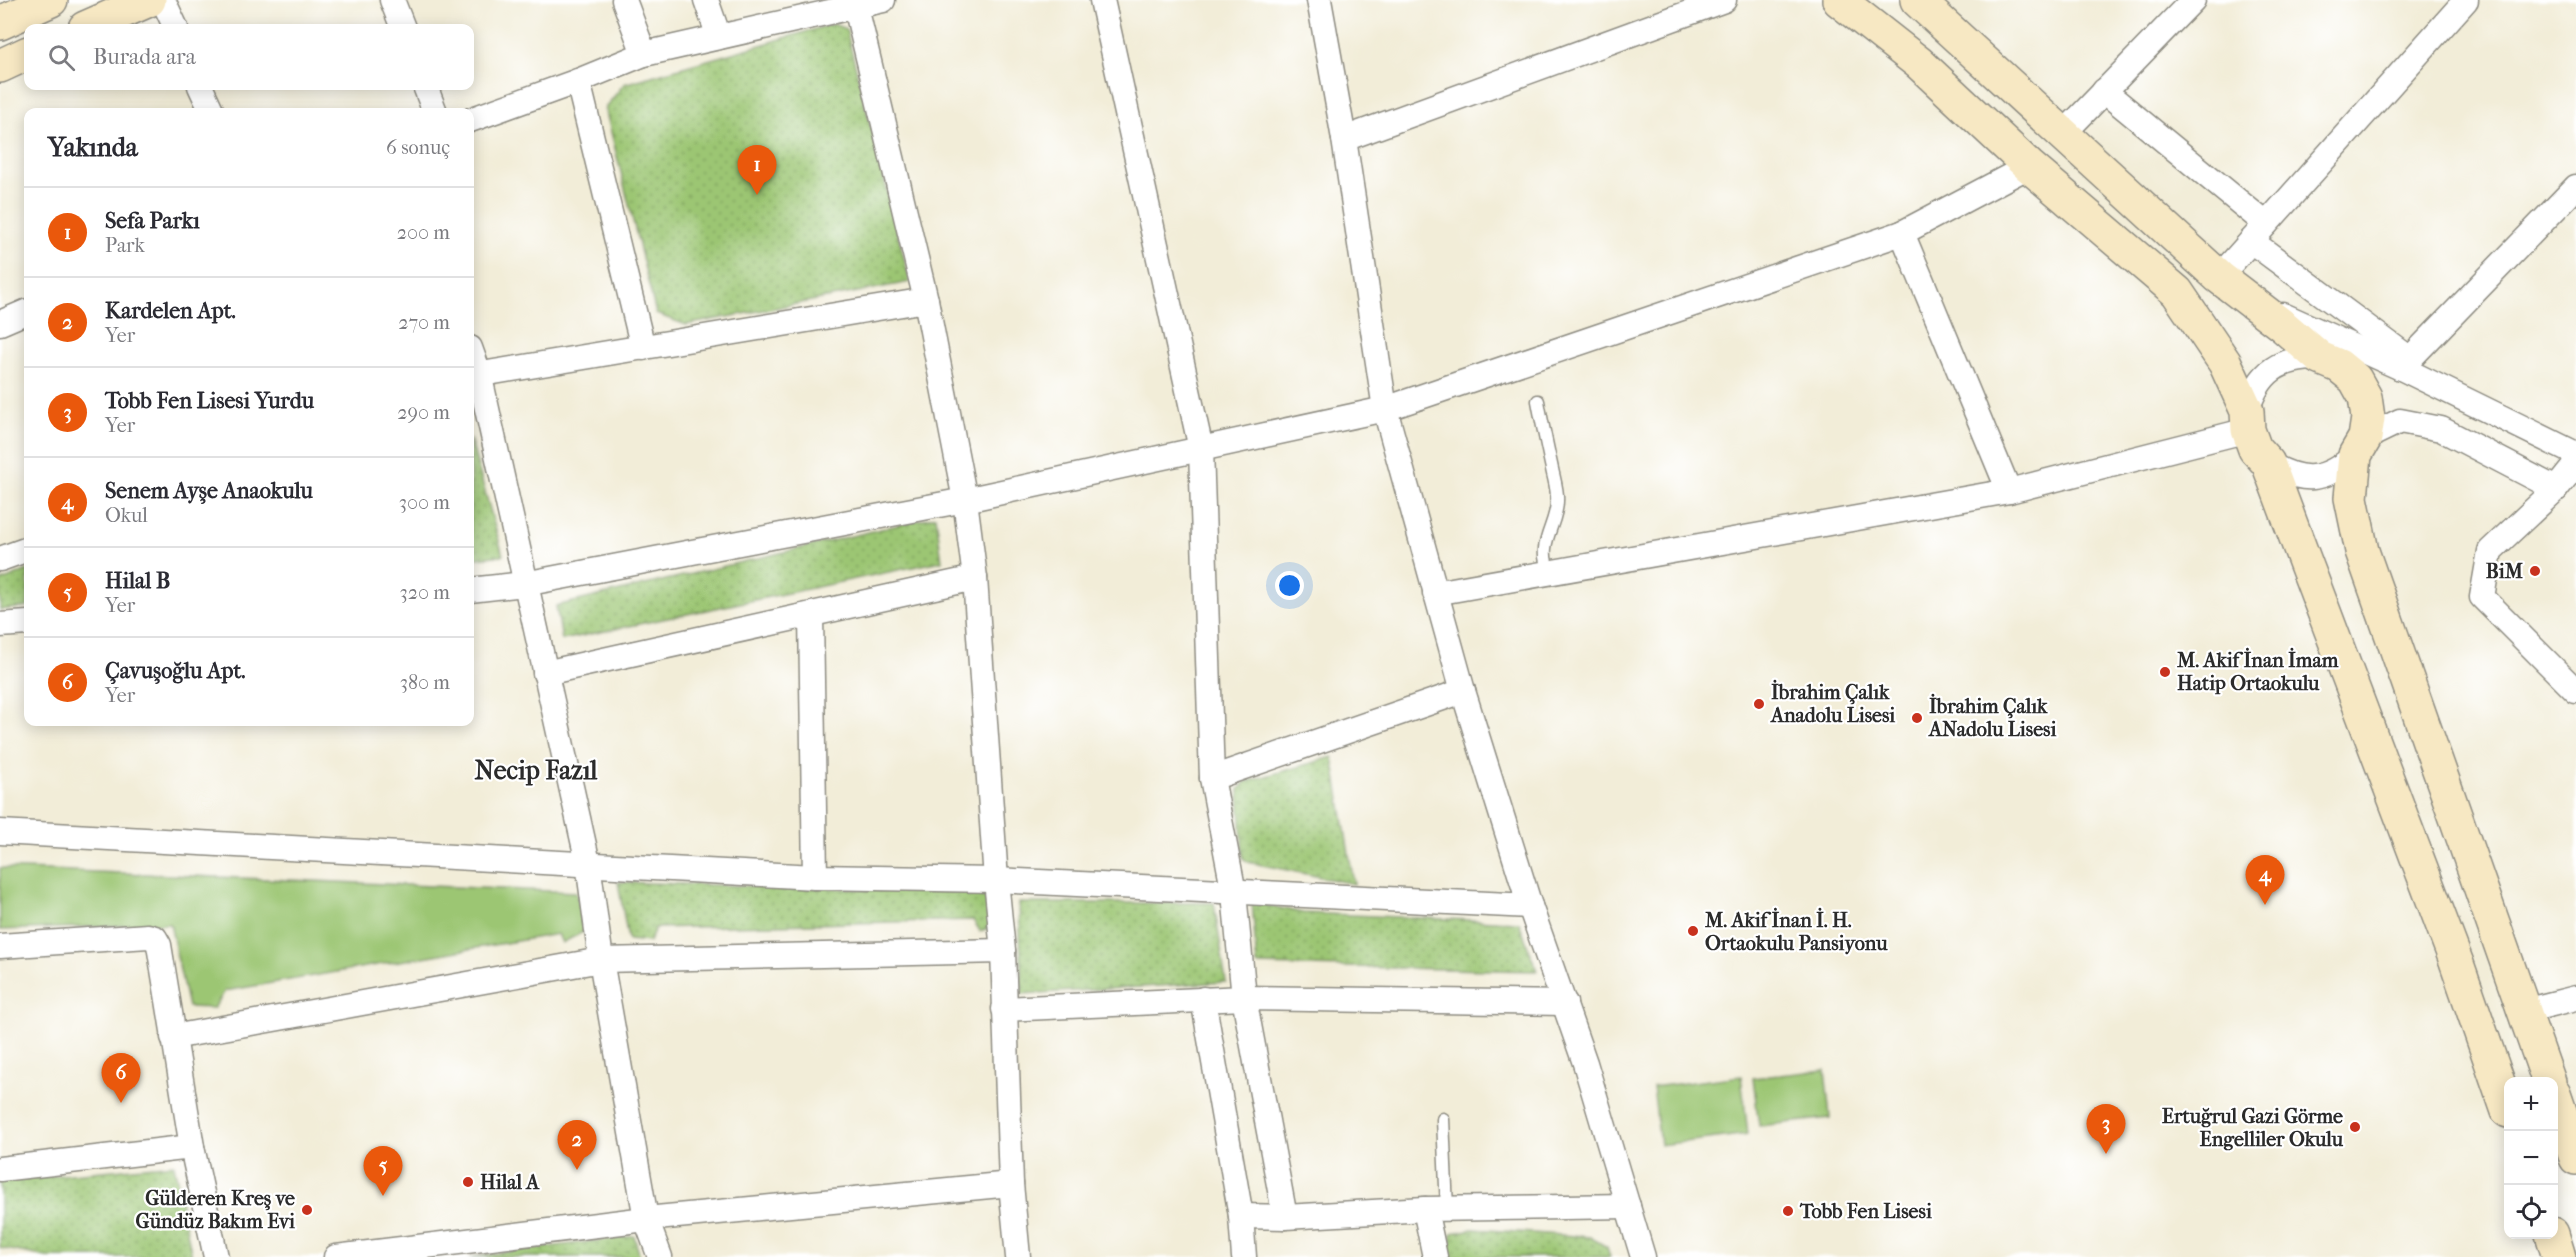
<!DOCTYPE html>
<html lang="tr">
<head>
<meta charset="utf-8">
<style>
	body { margin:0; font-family:"IM FELL French Canon",serif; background:#f2f2f3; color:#2b2b33 }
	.controls { position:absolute; right:18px; bottom:18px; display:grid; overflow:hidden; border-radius:12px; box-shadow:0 3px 15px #0003 }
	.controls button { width:54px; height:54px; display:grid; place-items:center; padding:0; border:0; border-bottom:2px solid #e1e1e2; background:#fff; color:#2b2b33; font:30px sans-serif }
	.you { position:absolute; left:1290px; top:586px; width:21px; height:21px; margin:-15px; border:4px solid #fff; border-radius:50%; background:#1a73e8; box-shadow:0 0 0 9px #1a73e833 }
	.badge { display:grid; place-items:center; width:39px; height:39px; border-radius:50%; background:#ea580c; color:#fff; font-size:20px; font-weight:700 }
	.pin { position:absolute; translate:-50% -50px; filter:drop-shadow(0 2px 3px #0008) }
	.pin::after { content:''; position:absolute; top:32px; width:21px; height:18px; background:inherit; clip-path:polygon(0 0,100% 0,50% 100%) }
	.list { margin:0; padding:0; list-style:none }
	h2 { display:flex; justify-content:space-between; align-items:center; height:78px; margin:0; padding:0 24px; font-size:26px }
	h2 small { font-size:20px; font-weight:400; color:#7c7c81 }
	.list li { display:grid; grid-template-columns:39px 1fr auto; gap:18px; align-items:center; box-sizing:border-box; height:90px; padding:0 24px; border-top:2px solid #e1e1e2 }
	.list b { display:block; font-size:22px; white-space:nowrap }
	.list p { margin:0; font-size:20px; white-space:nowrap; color:#7c7c81 }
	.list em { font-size:20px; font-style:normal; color:#7c7c81 }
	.icon { flex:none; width:33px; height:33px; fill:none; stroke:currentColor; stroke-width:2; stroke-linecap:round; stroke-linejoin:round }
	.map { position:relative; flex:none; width:2576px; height:1257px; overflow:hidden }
	.search { position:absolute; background:#fff; box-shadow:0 3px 15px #0003; left:24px; top:24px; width:450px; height:66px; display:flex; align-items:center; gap:15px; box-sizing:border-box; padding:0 21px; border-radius:12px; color:#7c7c81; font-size:22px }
	.panel { position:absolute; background:#fff; box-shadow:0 3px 15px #0003; left:24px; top:108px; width:450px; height:618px; border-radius:12px }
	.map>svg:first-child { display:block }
	.grass { fill:#9cc673; stroke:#64784f; stroke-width:1.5 }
	.park { fill:url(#park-dots); stroke:#64784f; stroke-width:1.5 }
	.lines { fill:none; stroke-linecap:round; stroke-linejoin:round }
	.service-casing { stroke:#8e8c82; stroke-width:15 }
	.minor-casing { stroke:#8e8c82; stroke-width:27 }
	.secondary-casing { stroke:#8e8c82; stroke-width:36 }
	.service { stroke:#fff; stroke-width:12 }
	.minor { stroke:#fff; stroke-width:24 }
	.secondary { stroke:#f7e8c3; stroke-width:33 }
	.poi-dot { fill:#c8321e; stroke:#fff; stroke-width:2 }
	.labels { text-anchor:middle; stroke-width:4.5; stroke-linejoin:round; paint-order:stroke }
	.poi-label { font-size:20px; font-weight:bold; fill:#2b2b2b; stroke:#fff; text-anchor:start }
	.district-label { font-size:26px; font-weight:bold; fill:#2b2b2b; stroke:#fff }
</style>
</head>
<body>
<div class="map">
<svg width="2576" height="1257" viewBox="0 0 2576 1257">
	<defs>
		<pattern id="park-dots" width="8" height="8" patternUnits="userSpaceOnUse" patternTransform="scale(1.5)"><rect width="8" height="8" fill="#9cc673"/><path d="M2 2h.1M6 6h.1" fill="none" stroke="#7fa15f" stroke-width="1.8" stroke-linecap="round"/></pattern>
	</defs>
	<rect width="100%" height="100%" fill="#fff"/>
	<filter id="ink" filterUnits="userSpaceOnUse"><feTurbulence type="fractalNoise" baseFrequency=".0167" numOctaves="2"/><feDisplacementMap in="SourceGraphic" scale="12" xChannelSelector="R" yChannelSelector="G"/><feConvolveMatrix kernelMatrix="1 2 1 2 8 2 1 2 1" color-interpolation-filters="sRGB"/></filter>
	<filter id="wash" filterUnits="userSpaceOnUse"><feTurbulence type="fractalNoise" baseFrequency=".008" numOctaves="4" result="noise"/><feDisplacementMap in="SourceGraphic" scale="24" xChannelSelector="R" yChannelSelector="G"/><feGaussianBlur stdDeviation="1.35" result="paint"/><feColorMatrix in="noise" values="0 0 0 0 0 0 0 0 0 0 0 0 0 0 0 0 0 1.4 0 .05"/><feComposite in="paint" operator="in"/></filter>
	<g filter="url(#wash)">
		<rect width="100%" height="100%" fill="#f2edd8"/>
		<!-- grass -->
		<g class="grass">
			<path d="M0,868L576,892L585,931L562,943L558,934L225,991L214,1008L188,1007L170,924L0,930Z"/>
			<path d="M1825,1070L1830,1118L1759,1126L1753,1078Z"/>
			<path d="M1741,1076L1748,1134L1660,1145L1653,1087Z"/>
		</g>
		<!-- park -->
		<g class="park">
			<path d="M833,24L846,29L910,282L686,325L656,314L605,108L624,84Z"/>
			<path d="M470,439L503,555L470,559Z"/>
			<path d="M936,516L942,561L562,640L556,606Z"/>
			<path d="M28,570V607L0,610V582Z"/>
			<path d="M1333,757L1354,884L1248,862L1243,858L1239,790L1245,782Z"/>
			<path d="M618,882L984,893L992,927L980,931L973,920L655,928L649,942L628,940Z"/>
			<path d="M1252,902L1303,913L1519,922L1537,971L1257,965Z"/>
			<path d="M1019,903H1214L1226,982L1022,994Z"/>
			<path d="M174,1164L192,1257H47L0,1248V1181Z"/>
			<path d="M1473,1229L1590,1237L1607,1247L1610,1257H1450L1452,1233Z"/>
			<path d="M634,1236L640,1257H469Z"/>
		</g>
	</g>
	<g filter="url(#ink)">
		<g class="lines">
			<!-- service casing -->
			<g class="service-casing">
				<g id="service">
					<path d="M1538,401C1542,423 1547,446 1552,469C1554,479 1558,491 1557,501C1557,526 1535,545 1550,572"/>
					<path d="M1443,1119L1447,1209"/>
				</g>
			</g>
			<!-- minor casing -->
			<g class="minor-casing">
				<g id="minor">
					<path d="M163,0L176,28"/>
					<path d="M392,0L403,28"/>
					<path d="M624,0L644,54"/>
					<path d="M706,0L719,37"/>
					<path d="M1102,0L1201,449L1212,778L1234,893L1244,998L1285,1217"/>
					<path d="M1319,0L1344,139L1385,409L1463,691L1530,906L1585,1063L1643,1257"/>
					<path d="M856,7L926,300L965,500L975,578L996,880L1003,951L1011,1184L1018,1257"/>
					<path d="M578,81L643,348"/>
					<path d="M200,86L212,112"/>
					<path d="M425,86L435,112"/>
					<path d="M2104,91L2266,224"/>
					<path d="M470,120L578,81L644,54L883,0"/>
					<path d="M2064,133L2193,0"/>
					<path d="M1344,139L1724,0"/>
					<path d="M1902,233L2009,491"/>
					<path d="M2251,241L2410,359"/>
					<path d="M2219,277L2466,0"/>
					<path d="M2283,315L2401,368L2576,454"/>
					<path d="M0,323L28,311"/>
					<path d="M470,348L479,373L588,863L601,960L646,1219L660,1257"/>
					<path d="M2401,368L2576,187"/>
					<path d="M470,376L926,300"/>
					<path d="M2247,411C2259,371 2279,358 2320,358"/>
					<path d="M2365,438L2400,421L2441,429L2556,489"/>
					<path d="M2268,463C2302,484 2325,482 2355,455"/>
					<path d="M2576,464L2556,489L2490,551L2482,597L2576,691"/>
					<path d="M0,559L28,549"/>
					<path d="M470,590L524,584L965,500L1385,409L1902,233L2029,166"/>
					<path d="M1435,593L2009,491L2248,430"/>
					<path d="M811,615L815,877"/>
					<path d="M0,625L28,623"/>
					<path d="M545,673L975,578"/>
					<path d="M1212,778L1463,691"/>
					<path d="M0,832L815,877L996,880L1530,906"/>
					<path d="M0,946L148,936L155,938L159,945L192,1147L216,1257"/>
					<path d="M1203,999L1241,1216L1244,1257"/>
					<path d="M1004,1009L1244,998L1565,1003"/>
					<path d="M2524,1011L2576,998"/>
					<path d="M173,1037L601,960L1003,951"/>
					<path d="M0,1169L192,1147"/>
					<path d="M1425,1209L1435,1257"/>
					<path d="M1241,1216L1285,1217L1425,1209L1628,1206"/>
					<path d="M336,1257L646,1219L1011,1184"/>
				</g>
			</g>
			<!-- secondary casing -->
			<g class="secondary-casing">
				<g id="secondary">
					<path d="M1839,0L1919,63L2029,166L2177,292L2225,363L2247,411L2248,430L2255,449L2268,463L2301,551L2456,961L2508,1111"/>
					<path d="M1917,0L2219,277L2283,326L2320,358L2339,366L2355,379L2365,397L2368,418L2365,438L2355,455L2351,498L2362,551L2549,1082"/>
					<path d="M0,23L51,0"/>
					<path d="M85,28L149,0"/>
					<path d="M0,66L28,53"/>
					<path d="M2554,1094L2576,1158"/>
					<path d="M2552,1234L2559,1257"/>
				</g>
			</g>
			<!-- service -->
			<use href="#service" class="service"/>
			<!-- minor -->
			<use href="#minor" class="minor"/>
			<!-- secondary -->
			<use href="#secondary" class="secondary"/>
		</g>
	</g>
	<!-- markers -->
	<g class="poi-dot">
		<circle cx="2535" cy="571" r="6"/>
		<circle cx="2165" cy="672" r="6"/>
		<circle cx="1759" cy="704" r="6"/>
		<circle cx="1917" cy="718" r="6"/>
		<circle cx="1693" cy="931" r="6"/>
		<circle cx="2355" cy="1127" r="6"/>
		<circle cx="468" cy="1182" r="6"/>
		<circle cx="307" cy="1210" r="6"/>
		<circle cx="1788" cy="1211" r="6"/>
	</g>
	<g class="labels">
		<!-- poi labels -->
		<g class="poi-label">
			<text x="2523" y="578" text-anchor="end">BiM</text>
			<text x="2177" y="667">M. Akif İnan İmam<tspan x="2177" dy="23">Hatip Ortaokulu</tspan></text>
			<text x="1771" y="699">İbrahim Çalık<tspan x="1771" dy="23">Anadolu Lisesi</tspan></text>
			<text x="1929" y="713">İbrahim Çalık<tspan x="1929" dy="23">ANadolu Lisesi</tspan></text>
			<text x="1705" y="927">M. Akif İnan İ. H.<tspan x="1705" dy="23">Ortaokulu Pansiyonu</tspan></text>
			<text x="2343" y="1123" text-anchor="end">Ertuğrul Gazi Görme<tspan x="2343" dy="23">Engelliler Okulu</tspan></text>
			<text x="480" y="1189">Hilal A</text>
			<text x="295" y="1205" text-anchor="end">Gülderen Kreş ve<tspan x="295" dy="23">Gündüz Bakım Evi</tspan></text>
			<text x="1800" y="1218">Tobb Fen Lisesi</text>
		</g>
		<!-- district labels -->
		<g class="district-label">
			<text x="536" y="779">Necip Fazıl</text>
		</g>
	</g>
</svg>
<div class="controls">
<button>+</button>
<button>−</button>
<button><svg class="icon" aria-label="locate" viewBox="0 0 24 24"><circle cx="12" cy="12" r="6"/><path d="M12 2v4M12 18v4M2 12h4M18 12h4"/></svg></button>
</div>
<div class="you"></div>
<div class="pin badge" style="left:757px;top:195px">1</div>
<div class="pin badge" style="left:577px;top:1170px">2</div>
<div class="pin badge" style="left:2106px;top:1154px">3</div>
<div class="pin badge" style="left:2265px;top:905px">4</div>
<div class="pin badge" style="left:383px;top:1196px">5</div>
<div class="pin badge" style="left:121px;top:1103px">6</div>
<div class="search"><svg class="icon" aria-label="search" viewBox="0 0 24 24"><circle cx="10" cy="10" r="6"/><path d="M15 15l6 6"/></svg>Burada ara</div>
<section class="panel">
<h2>Yakında<small>6 sonuç</small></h2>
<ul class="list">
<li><span class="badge">1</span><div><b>Sefa Parkı</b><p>Park</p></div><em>200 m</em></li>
<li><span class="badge">2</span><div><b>Kardelen Apt.</b><p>Yer</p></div><em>270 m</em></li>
<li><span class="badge">3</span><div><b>Tobb Fen Lisesi Yurdu</b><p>Yer</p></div><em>290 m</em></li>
<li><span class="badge">4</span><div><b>Senem Ayşe Anaokulu</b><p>Okul</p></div><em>300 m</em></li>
<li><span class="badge">5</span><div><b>Hilal B</b><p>Yer</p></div><em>320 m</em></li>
<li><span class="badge">6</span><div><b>Çavuşoğlu Apt.</b><p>Yer</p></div><em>380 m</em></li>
</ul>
</section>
</div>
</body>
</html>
